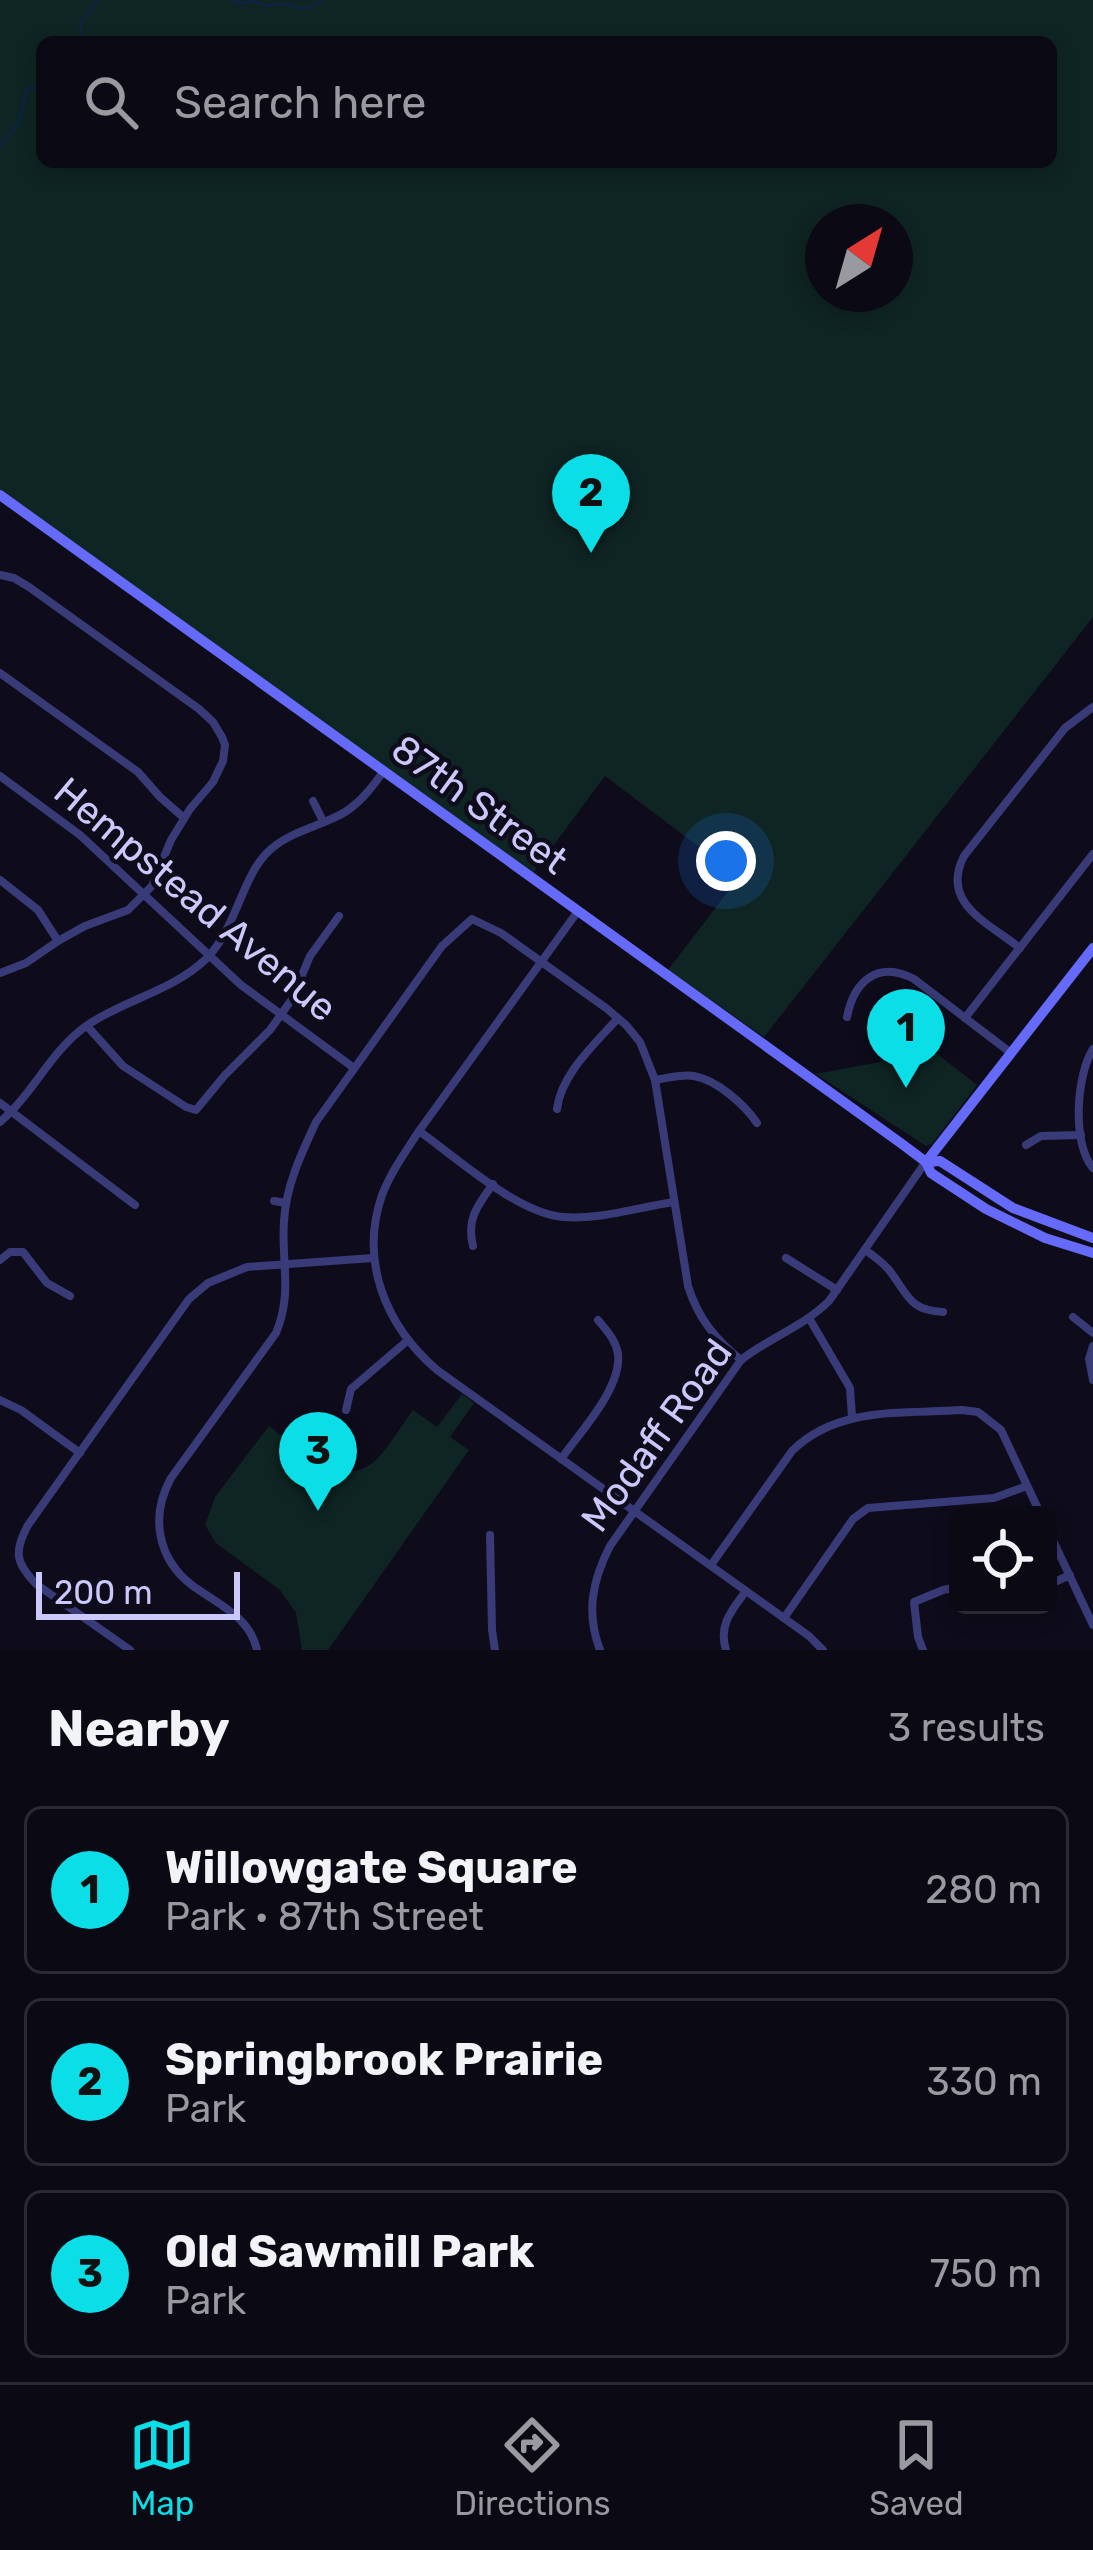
<!DOCTYPE html>
<html lang="en">
<head>
<meta charset="utf-8">
<style>
	body { margin:0; font-family:Rubik,sans-serif; background:#13121d; color:#f1f3f6 }
	.controls { position:absolute; right:36px; bottom:36px; display:grid; overflow:hidden; border-radius:18px; box-shadow:0 6px 18px #0003 }
	.controls button { width:108px; height:108px; display:grid; place-items:center; padding:0; border:0; border-bottom:3px solid #2a2a34; background:#0a0914; color:#f1f3f6; font:60px sans-serif }
	.compass { position:absolute; left:805px; top:204px; width:108px; height:108px; border-radius:50%; background:#0a0914; box-shadow:0 6px 18px #0003; rotate:37deg }
	.scale { position:absolute; left:36px; bottom:30px; width:204px; box-sizing:border-box; padding-left:12px; border:6px solid #cbc9fc; border-top:0; font-size:33px; line-height:42px; white-space:nowrap; color:#cbc9fc; -webkit-text-stroke:9px #0e0c1b; paint-order:stroke }
	.you { position:absolute; left:726px; top:861px; width:42px; height:42px; margin:-30px; border:9px solid #fff; border-radius:50%; background:#1a73e8; box-shadow:0 0 0 18px #1a73e833 }
	.badge { display:grid; place-items:center; width:78px; height:78px; border-radius:50%; background:#0bdee6; color:#111; font-size:39px; font-weight:700 }
	.pin { position:absolute; translate:-50% -99px; filter:drop-shadow(0 3px 6px #0008) }
	.pin::after { content:''; position:absolute; top:63px; width:42px; height:36px; background:inherit; clip-path:polygon(0 0,100% 0,50% 100%) }
	.list { margin:0; padding:0; list-style:none }
	h2 { display:flex; justify-content:space-between; align-items:center; height:156px; margin:0; padding:0 48px; font-size:51px }
	h2 small { font-size:39px; font-weight:400; color:#999aa0 }
	.list li { display:grid; grid-template-columns:78px 1fr auto; gap:36px; align-items:center; box-sizing:border-box; height:168px; margin:0 24px 24px; padding:0 24px; border:3px solid #2a2a34; border-radius:18px }
	.list b { display:block; font-size:45px; white-space:nowrap }
	.list p { margin:0; font-size:39px; white-space:nowrap; color:#999aa0 }
	.list em { font-size:39px; font-style:normal; color:#999aa0 }
	.icon { flex:none; width:66px; height:66px; fill:none; stroke:currentColor; stroke-width:2; stroke-linecap:round; stroke-linejoin:round }
	.map { position:relative; flex:none; width:1093px; height:1650px; overflow:hidden }
	.search { position:absolute; background:#0a0914; box-shadow:0 6px 18px #0003; left:36px; right:36px; top:36px; height:132px; display:flex; align-items:center; gap:30px; box-sizing:border-box; padding:0 42px; border-radius:18px; color:#999aa0; font-size:45px }
	.sheet { height:732px; background:#0a0914 }
	nav { display:flex; justify-content:space-around; align-items:center; box-sizing:border-box; height:168px; border-top:3px solid #2a2a34; background:#0a0914; font-size:33px; color:#999aa0 }
	nav a { display:grid; justify-items:center; gap:6px }
	nav .on { color:#0bdee6 }
	.map>svg:first-child { display:block }
	.green { fill:#0f2523; fill-rule:evenodd }
	.lines { fill:none; stroke-linecap:round; stroke-linejoin:round }
	.stream { stroke:#0d233e; stroke-width:3 }
	.street { stroke:#393b78; stroke-width:8 }
	.secondary { stroke:#656af8; stroke-width:10 }
	.labels { text-anchor:middle; stroke-width:9; stroke-linejoin:round; paint-order:stroke }
	.street-label { font-size:39px; fill:#cbc9fc; stroke:#0e0c1b }
</style>
</head>
<body>
<div class="map">
<svg width="1093" height="1650" viewBox="0 0 1093 1650">
	<rect width="100%" height="100%" fill="#0e0c1b"/>
	<!-- green -->
	<g class="green">
		<path d="M0,0H1093V617L764,1037L668,970L739,877L605,776L533,873L0,490ZM42,42H1051V162H42ZM823,222H895V294H823Z"/>
		<path d="M905,1029L977,1085L932,1144L926,1146L816,1074L880,1062Z"/>
		<path d="M462,1394L474,1403L450,1437L469,1450L328,1650H302L296,1613L280,1590L216,1543L205,1525L215,1497L269,1426C301,1450 340,1495 378,1458C391,1444 402,1425 413,1410L437,1427Z"/>
	</g>
	<g class="lines">
		<!-- stream -->
		<g class="stream">
			<path d="M231,0L241,3L254,1L265,6L281,4L302,8L313,7L323,0"/>
			<path d="M84,42L80,24L98,0"/>
			<path d="M0,146L19,123L27,88H35L42,98"/>
		</g>
		<!-- street -->
		<g class="street">
			<path d="M0,575L14,578L29,587L199,709L213,722L222,737L225,745L223,761L213,782L190,809L171,840L152,886L128,910L85,926L58,941L26,963L0,973"/>
			<path d="M0,673L138,772L160,797L184,818"/>
			<path d="M0,776L80,835L241,985L354,1068"/>
			<path d="M313,801L323,821"/>
			<path d="M0,880L38,910L58,941"/>
			<path d="M578,911L419,1131C406,1151 391,1172 382,1195C359,1262 386,1326 437,1370L809,1636L823,1650"/>
			<path d="M1020,948C987,922 940,903 964,856L1065,728L1093,707"/>
			<path d="M847,1017C854,981 878,960 914,979L1011,1053"/>
			<path d="M965,1018L1093,854"/>
			<path d="M87,1026L123,1066L186,1107L196,1110L225,1075L270,1030L292,999L310,956L339,916"/>
			<path d="M1093,1049C1076,1076 1072,1144 1093,1168"/>
			<path d="M655,1080C667,1078 682,1074 694,1076C717,1080 745,1105 757,1123"/>
			<path d="M0,1103L135,1205"/>
			<path d="M557,1109C561,1074 595,1044 618,1018"/>
			<path d="M0,1122C33,1094 50,1052 86,1026C125,999 171,992 206,959C238,927 241,875 271,849C293,830 322,826 345,812C361,802 373,786 383,772"/>
			<path d="M419,1131C457,1158 517,1213 563,1217C599,1220 639,1207 674,1202"/>
			<path d="M1026,1145L1041,1136L1081,1135"/>
			<path d="M274,1201L286,1203"/>
			<path d="M473,1246C466,1219 478,1205 493,1184"/>
			<path d="M865,1250C874,1256 882,1262 889,1270C908,1294 908,1310 943,1312"/>
			<path d="M786,1258L837,1290"/>
			<path d="M0,1260L10,1252H23L47,1283L70,1296"/>
			<path d="M1073,1317L1093,1333"/>
			<path d="M809,1318L850,1388L852,1417"/>
			<path d="M1093,1346L1089,1359L1093,1380"/>
			<path d="M0,1400L21,1410L80,1453"/>
			<path d="M346,1410L351,1389L407,1341"/>
			<path d="M561,1459C580,1432 622,1388 618,1354C616,1340 606,1330 598,1320"/>
			<path d="M1048,1530L1093,1625"/>
			<path d="M490,1535L492,1630L495,1650"/>
			<path d="M711,1565L792,1451C837,1406 903,1414 962,1410L978,1412L1001,1430L1041,1515"/>
			<path d="M1048,1585L1070,1575"/>
			<path d="M784,1618L853,1519L868,1508L994,1498L1027,1486"/>
			<path d="M130,1650L36,1584C15,1562 14,1551 28,1525L189,1299L208,1283L247,1267L373,1258"/>
			<path d="M257,1650C250,1617 218,1604 193,1586C157,1559 150,1516 171,1478L276,1333C293,1292 281,1263 284,1221C286,1186 301,1154 316,1122L442,946L472,919L501,933L606,1008L626,1025L640,1042L655,1080L688,1286C698,1318 715,1339 741,1360"/>
			<path d="M600,1650C586,1613 592,1581 610,1546L741,1360C769,1338 804,1326 829,1301L925,1163"/>
			<path d="M726,1650C718,1625 732,1610 746,1591"/>
			<path d="M923,1650L918,1637L914,1602L943,1590L958,1587"/>
		</g>
		<!-- secondary -->
		<g class="secondary">
			<path d="M0,495L902,1144L926,1162L931,1173L986,1209L1045,1238L1093,1253"/>
			<path d="M926,1162L1093,948"/>
			<path d="M926,1162L940,1161L1013,1208L1093,1238"/>
		</g>
	</g>
	<g class="labels">
		<!-- street labels -->
		<g class="street-label">
			<text transform="translate(480 804) rotate(36)" y="14">87th Street</text>
			<text transform="translate(196 899) rotate(40)" y="14">Hempstead Avenue</text>
			<text transform="translate(656 1435) rotate(-54)" y="14">Modaff Road</text>
		</g>
	</g>
</svg>
<div class="controls">
<button><svg class="icon" aria-label="locate" viewBox="0 0 24 24"><circle cx="12" cy="12" r="6"/><path d="M12 2v4M12 18v4M2 12h4M18 12h4"/></svg></button>
</div>
<svg class="compass" viewBox="-18 -18 36 36"><path d="M0-13l5 13h-10z" fill="#e53935"/><path d="M0 13l5-13h-10z" fill="#999aa0"/></svg>
<div class="scale">200 m</div>
<div class="you"></div>
<div class="pin badge" style="left:906px;top:1088px">1</div>
<div class="pin badge" style="left:591px;top:553px">2</div>
<div class="pin badge" style="left:318px;top:1511px">3</div>
<div class="search"><svg class="icon" aria-label="search" viewBox="0 0 24 24"><circle cx="10" cy="10" r="6"/><path d="M15 15l6 6"/></svg>Search here</div>
</div>
<section class="sheet">
<h2>Nearby<small>3 results</small></h2>
<ul class="list">
<li><span class="badge">1</span><div><b>Willowgate Square</b><p>Park · 87th Street</p></div><em>280 m</em></li>
<li><span class="badge">2</span><div><b>Springbrook Prairie</b><p>Park</p></div><em>330 m</em></li>
<li><span class="badge">3</span><div><b>Old Sawmill Park</b><p>Park</p></div><em>750 m</em></li>
</ul>
</section>
<nav>
<a class="on"><svg class="icon" aria-label="map" viewBox="0 0 24 24"><path d="M3 6l6-2 6 2 6-2v14l-6 2-6-2-6 2zM9 4v14M15 6v14"/></svg>Map</a>
<a><svg class="icon" aria-label="directions" viewBox="0 0 24 24"><path d="M12 3l9 9-9 9-9-9zM9 14v-3h6M13 9l2 2-2 2"/></svg>Directions</a>
<a><svg class="icon" aria-label="saved" viewBox="0 0 24 24"><path d="M7 4h10v16l-5-4-5 4z"/></svg>Saved</a>
</nav>
</body>
</html>
